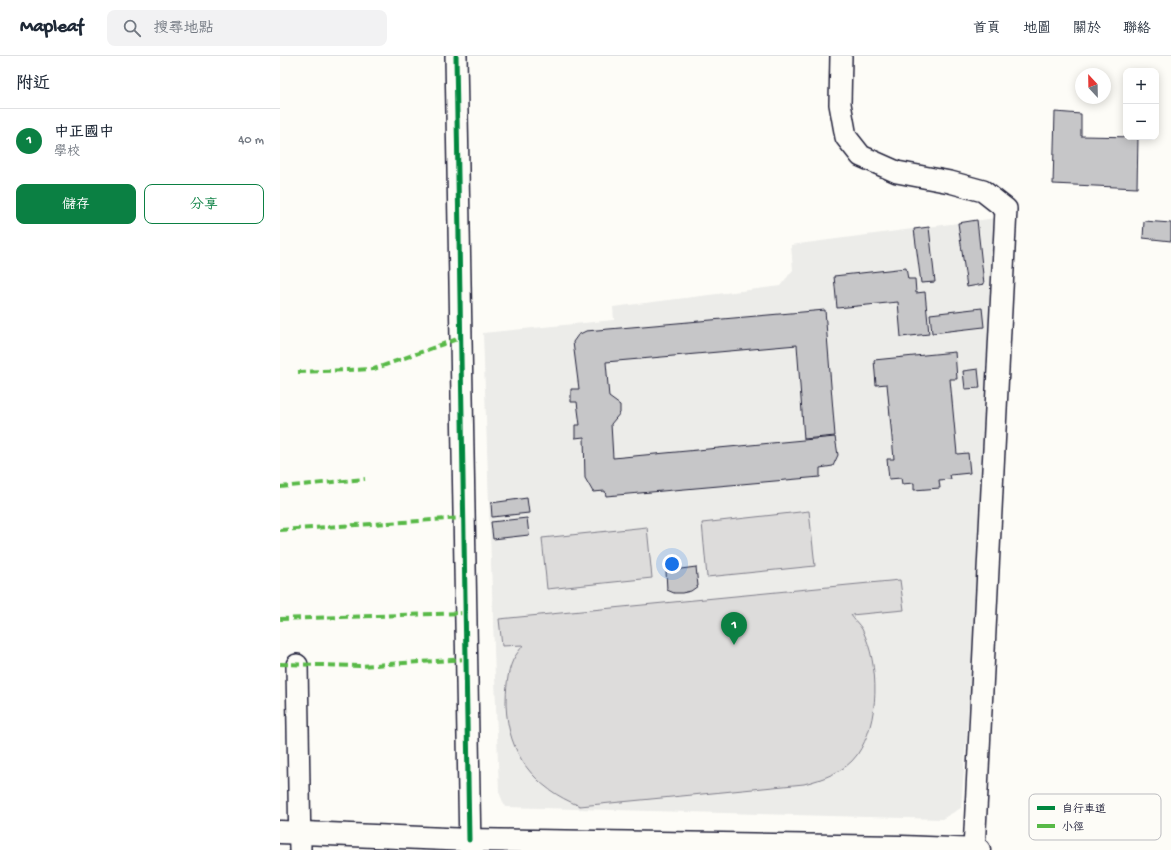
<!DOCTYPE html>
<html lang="zh-TW">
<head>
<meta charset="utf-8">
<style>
	body { margin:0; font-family:"Gochi Hand","LXGW WenKai TC",sans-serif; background:#f2f2f3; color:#1f2937 }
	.controls { position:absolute; right:12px; top:12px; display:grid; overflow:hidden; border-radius:8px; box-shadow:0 2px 10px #0003 }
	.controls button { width:36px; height:36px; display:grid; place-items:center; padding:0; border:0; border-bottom:1px solid #e0e1e3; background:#fff; color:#1f2937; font:20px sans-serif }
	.compass { position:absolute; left:795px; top:12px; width:36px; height:36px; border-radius:50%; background:#fff; box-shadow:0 2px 10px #0003; rotate:338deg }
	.you { position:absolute; left:392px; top:508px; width:14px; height:14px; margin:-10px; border:3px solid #fff; border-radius:50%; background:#1a73e8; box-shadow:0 0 0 6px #1a73e833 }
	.badge { display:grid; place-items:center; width:26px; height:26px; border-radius:50%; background:#0b8043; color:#fff; font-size:13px; font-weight:700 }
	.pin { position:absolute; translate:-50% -33px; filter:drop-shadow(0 1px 2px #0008) }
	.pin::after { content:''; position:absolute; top:21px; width:14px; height:12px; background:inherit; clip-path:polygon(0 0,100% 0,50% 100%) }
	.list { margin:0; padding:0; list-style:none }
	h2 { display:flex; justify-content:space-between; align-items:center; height:52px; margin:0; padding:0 16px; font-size:17px }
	h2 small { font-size:13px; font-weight:400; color:#747a83 }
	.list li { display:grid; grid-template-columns:26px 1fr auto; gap:12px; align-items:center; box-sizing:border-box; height:64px; padding:0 16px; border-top:1px solid #e0e1e3 }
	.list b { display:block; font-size:15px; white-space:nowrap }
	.list p { margin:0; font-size:13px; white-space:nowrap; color:#747a83 }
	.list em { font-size:13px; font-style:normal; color:#747a83 }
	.actions { display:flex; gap:8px; padding:12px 16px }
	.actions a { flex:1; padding:9px 0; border:1px solid #0b8043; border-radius:8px; text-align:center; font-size:14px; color:#0b8043 }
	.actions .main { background:#0b8043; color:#fff }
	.icon { flex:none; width:22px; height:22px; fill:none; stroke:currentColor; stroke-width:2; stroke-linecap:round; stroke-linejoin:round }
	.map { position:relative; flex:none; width:891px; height:794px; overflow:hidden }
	header { display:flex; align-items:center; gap:24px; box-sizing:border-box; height:56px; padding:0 20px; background:#fff; border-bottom:1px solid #e0e1e3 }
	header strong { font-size:19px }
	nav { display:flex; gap:22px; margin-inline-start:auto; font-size:14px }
	.search { width:280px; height:36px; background:#f2f2f3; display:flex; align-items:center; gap:10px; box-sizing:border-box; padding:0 14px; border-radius:8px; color:#747a83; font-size:15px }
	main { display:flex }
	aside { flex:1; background:#fff }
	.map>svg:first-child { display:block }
	.built { fill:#ecece9 }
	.green { fill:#dddcdb; stroke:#807f8b }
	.building { fill:#c6c6c8; stroke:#22223b }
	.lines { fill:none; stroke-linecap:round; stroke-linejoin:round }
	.minor-casing { stroke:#22223b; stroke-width:24 }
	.major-casing { stroke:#22223b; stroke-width:25 }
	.minor { stroke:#fdfcf7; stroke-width:21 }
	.major { stroke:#fdfcf7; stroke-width:22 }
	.quiet { stroke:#58b947; stroke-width:4; stroke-dasharray:8 4; stroke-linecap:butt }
	.cycleway-casing { stroke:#fdfcf7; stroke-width:8 }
	.cycleway { stroke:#00873e; stroke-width:5 }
	.key { fill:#fdfcf7; stroke:#bbbbbf; stroke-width:1 }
	.key-label { font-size:11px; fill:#22223b }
</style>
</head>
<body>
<header>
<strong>Mapleaf</strong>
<div class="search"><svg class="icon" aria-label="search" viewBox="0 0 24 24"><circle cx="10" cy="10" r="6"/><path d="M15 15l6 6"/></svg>搜尋地點</div>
<nav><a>首頁</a><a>地圖</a><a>關於</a><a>聯絡</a></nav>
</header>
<main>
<aside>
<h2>附近<small></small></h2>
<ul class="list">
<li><span class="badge">1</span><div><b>中正國中</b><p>學校</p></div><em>40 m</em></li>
</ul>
<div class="actions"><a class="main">儲存</a><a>分享</a></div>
</aside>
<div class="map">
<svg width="891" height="794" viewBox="0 0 891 794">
	<rect width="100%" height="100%" fill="#fdfcf7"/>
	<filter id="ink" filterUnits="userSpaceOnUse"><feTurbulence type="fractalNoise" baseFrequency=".025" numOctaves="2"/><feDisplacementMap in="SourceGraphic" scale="8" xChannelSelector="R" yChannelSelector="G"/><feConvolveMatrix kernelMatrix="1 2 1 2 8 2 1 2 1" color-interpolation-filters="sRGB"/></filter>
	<g filter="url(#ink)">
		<!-- built -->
		<path class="built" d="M716,162L705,443L681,752L662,763L225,751L219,736L203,277L334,264L333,251L500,230L513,214L511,189Z"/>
		<!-- green -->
		<g class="green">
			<path d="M529,455L535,510L427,521L422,467Z"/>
			<path d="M367,471L372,522L267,533L262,482Z"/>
			<path d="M620,524L624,554L571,559C574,564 579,568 582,573C600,609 600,666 577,699C565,716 543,723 524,728L300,750C254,732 228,698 226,649C226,634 227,617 233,604C236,598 240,594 243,589L222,590L219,563Z"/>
		</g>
		<!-- building -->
		<g class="building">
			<path d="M775,56L801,58V80L858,81L857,132L773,128Z"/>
			<path d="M697,164L704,228L687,231L678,167Z"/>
			<path d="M864,165L891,167V185L863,182Z"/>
			<path d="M649,171L655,226L641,227L634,173Z"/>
			<path d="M626,212L628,223H635L636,237L645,236L649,278L621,281L618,246L557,252L554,220Z"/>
			<path d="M702,252L704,271L652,277L650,258Z"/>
			<path d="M545,254L555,380L524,383L517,289L326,306L329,341L340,349V357L331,368L333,402L555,381L558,399L553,410L540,412V421L326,440L325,435L313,436L305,422L304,381L295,382V369H300L297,346H291V333H299L293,286L298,279L306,275Z"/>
			<path d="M675,296L677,323H670L677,398L688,397L690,417L670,419L671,423L659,424L660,432L634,434V427L622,428L621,422L609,423L607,403H614L607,328L596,329L594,304Z"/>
			<path d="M698,313L700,332L685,333L683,315Z"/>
			<path d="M247,442L249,457L212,461L211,447Z"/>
			<path d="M247,462L249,479L213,483L211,466Z"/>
			<path d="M416,511L418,530L411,535L402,537H394L387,534L386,515Z"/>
		</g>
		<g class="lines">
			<!-- minor casing -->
			<g class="minor-casing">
				<g id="minor">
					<path d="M176,0L190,794"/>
					<path d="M561,0L560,48L566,81L581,100L617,116L670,126L703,135L726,153L694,794"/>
					<path d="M17,609L20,794"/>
				</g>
			</g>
			<!-- major casing -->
			<g class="major-casing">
				<path id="major" d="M0,776L189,784L622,791L699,794"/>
			</g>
			<!-- minor -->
			<use href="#minor" class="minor"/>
			<!-- major -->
			<use href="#major" class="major"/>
			<!-- quiet -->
			<g class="quiet">
				<path d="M18,316L94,313L180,282"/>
				<path d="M0,431L85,423"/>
				<path d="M0,474L184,462"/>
				<path d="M0,563L185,557"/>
				<path d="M0,608L79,610L186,603"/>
			</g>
			<!-- cycleway casing -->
			<g class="cycleway-casing">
				<path id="cycleway" d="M176,0L189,784"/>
			</g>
			<!-- cycleway -->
			<use href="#cycleway" class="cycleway"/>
		</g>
	</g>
	<!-- legend -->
	<rect x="749" y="738" width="132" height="46" rx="6" class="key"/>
	<rect x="757" y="750" width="18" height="4" fill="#00873e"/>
	<rect x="757" y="768" width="18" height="4" fill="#58b947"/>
	<g class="key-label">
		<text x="782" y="756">自行車道</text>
		<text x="782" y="774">小徑</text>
	</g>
</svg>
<div class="controls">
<button>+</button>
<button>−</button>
</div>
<svg class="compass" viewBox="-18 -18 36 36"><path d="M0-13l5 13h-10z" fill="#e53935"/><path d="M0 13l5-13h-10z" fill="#747a83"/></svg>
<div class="you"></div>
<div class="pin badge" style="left:454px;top:589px">1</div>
</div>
</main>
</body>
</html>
